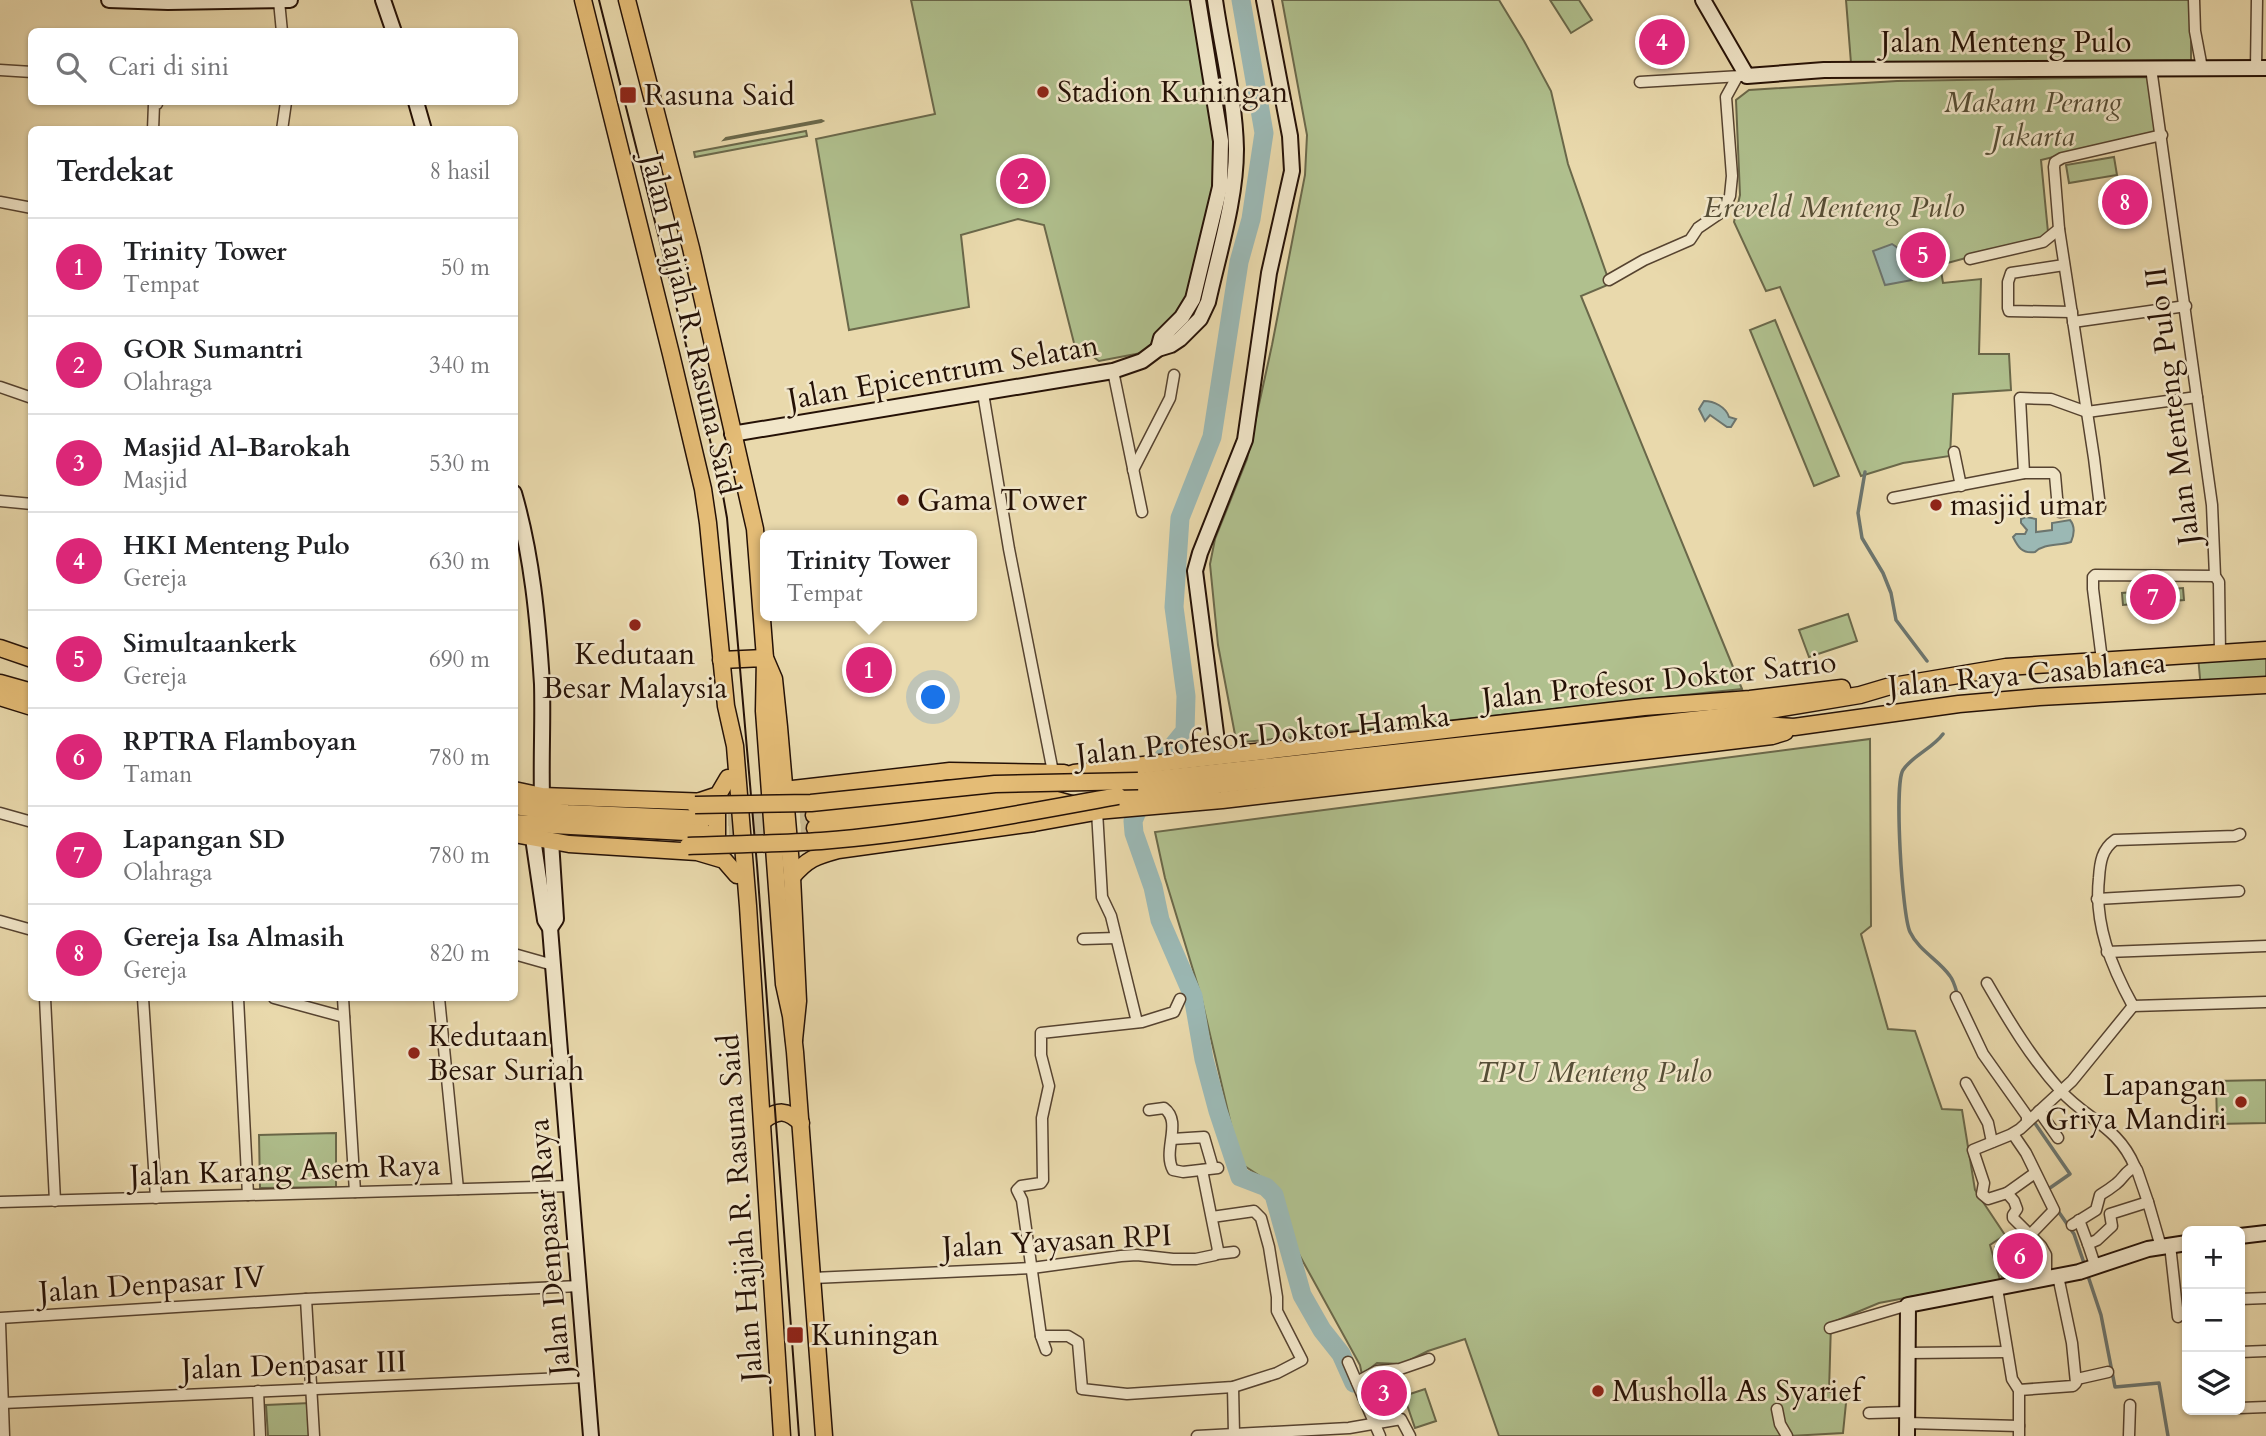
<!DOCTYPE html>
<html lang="id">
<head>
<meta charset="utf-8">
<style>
	body { margin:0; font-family:Cardo,serif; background:#f6f6f6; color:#202124 }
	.controls { position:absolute; right:21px; bottom:21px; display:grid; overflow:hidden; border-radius:10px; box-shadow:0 2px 5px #0004 }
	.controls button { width:63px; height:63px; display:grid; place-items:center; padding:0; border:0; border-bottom:2px solid #e0e0e0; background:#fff; color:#202124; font:35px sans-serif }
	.you { position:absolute; left:934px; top:698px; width:24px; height:24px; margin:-18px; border:5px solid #fff; border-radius:50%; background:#1a73e8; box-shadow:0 0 0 10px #1a73e833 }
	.badge { display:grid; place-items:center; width:46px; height:46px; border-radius:50%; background:#db2777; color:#fff; font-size:23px; font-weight:700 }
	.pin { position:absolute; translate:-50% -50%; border:4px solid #fff; box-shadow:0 2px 7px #0006 }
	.popup { position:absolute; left:760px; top:530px; width:217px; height:91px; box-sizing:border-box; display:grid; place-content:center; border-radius:10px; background:#fff; filter:drop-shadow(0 2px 5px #0005); font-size:23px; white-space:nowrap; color:#757577 }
	.popup b { font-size:26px; color:#202124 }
	.popup::after { content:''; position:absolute; left:50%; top:100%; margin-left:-14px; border:14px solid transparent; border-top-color:#fff }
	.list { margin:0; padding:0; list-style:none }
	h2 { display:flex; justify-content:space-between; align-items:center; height:91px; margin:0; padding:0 28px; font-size:30px }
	h2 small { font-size:23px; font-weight:400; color:#757577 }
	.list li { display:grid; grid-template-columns:46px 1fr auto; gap:21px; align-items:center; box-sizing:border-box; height:98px; padding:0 28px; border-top:2px solid #e0e0e0 }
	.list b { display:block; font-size:26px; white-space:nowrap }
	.list p { margin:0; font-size:23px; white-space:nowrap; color:#757577 }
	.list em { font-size:23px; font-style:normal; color:#757577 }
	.icon { flex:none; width:38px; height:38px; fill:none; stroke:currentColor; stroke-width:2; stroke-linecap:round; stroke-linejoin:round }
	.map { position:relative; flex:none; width:2266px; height:1436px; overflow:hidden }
	.search { position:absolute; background:#fff; box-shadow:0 2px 5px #0004; left:28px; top:28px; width:490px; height:77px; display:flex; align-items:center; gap:18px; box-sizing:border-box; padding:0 24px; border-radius:10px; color:#757577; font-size:26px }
	.panel { position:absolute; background:#fff; box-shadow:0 2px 5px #0004; left:28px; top:126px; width:490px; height:875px; border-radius:10px }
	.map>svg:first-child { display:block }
	.green { fill:#b0c08e; stroke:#6a684a; stroke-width:2 }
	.water { fill:#9bb8b4; stroke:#6c756e; stroke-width:2 }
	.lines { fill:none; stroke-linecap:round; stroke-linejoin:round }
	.stream { stroke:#6c756e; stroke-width:3.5 }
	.river { stroke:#9bb8b4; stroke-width:19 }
	.primary-tunnel { stroke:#ccbb93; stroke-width:16; stroke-dasharray:16 8; stroke-linecap:butt }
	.street-casing { stroke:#564330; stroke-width:13 }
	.secondary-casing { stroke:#251106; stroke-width:18 }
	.primary-casing { stroke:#251106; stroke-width:19 }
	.street { stroke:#f1e6c9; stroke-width:10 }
	.secondary { stroke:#f1e6c9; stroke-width:14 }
	.primary { stroke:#e4bc76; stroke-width:16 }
	.tram { stroke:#251106; stroke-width:2 }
	.primary-bridge-casing { stroke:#251106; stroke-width:19; stroke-linecap:butt }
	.primary-bridge { stroke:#e4bc76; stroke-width:16 }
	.poi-dot { fill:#8f2418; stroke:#f1e6c9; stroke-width:2.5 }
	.labels { text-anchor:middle; stroke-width:5; stroke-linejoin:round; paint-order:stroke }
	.street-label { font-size:30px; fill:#251106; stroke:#f1e6c9 }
	.poi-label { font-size:30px; fill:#251106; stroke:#f1e6c9; text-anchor:start }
	.park-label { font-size:30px; font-style:italic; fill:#564e36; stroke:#f1e6c9 }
</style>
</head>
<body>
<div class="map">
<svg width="2266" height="1436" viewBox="0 0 2266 1436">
	<rect width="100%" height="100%" fill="#e9d9ac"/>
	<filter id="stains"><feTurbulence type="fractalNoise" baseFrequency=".00286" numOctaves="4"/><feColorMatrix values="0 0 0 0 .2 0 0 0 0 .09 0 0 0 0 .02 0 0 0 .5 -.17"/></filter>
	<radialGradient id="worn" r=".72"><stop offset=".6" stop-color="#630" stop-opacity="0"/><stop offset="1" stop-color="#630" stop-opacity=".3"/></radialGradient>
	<!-- green -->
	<g class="green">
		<path d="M911,0H1201L1226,143L1220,221L1206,264L1202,297L1181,322L1141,353L1099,361L1074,343L1044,225L1018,219L961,235L969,307L849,330L816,139L935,114Z"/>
		<path d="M1282,0H1499L1524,41L1551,91L1568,164L1610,284L1581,296L1742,689C1575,706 1409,726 1243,742L1236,740L1218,645L1210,564L1215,539L1247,459L1272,345L1305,175L1307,135Z"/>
		<path d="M1550,0H1579L1592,20L1571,33Z"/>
		<path d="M1846,0H2191V60L1851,63Z"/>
		<path d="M2148,77L2156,132L2041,160L2048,232L2040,238L1940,265L1943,283L1981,279L1979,354H2009L2011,390L1953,394L1950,456L1903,463L1861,476L1780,287L1766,291L1734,222L1740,195L1736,100L1749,90L1897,81Z"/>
		<path d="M821,120L823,121L821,122L724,140L726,138Z"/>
		<path d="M806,131L807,136L695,157L694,152Z"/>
		<path d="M2114,157L2117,175L2069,183L2066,165Z"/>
		<path d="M1775,320L1839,476L1814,486L1750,330Z"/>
		<path d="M2183,588L2184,600L2123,605L2122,593Z"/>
		<path d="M1848,614L1857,641L1809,657L1799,630Z"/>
		<path d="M2266,650V685L2201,689L2198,656Z"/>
		<path d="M1870,739L1871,926L1861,934L1888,1029L1915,1031L1942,1109L1962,1110L1975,1190L2005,1235L1990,1245L2000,1280L1879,1303L1831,1323L1829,1392L1847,1393L1843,1433L1790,1436H1499L1465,1339L1428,1351L1402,1364L1377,1363L1362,1375L1360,1365L1295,1247L1278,1188L1240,1163L1201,996L1165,878L1155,832Z"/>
		<path d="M2266,1080V1123L2217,1124L2216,1081Z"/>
		<path d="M336,1133V1187L260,1188L259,1135Z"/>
		<path d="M2025,1237L2041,1250L2043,1273L2002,1279L1995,1247Z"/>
		<path d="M1425,1389L1436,1421L1415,1428L1404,1396Z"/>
		<path d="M310,1403L312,1436H268L266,1405Z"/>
	</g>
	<!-- water -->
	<g class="water">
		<path d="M1892,244L1901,250L1912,280L1885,285L1873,251Z"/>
		<path d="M1704,401C1714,401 1726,407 1729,417L1736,419L1731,427H1727L1710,415L1705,421L1699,409Z"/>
		<path d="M2026,517L2036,519V532L2052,530V523L2070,520C2075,526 2074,535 2071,542C2059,546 2044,543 2035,552C2022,554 2018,547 2013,537L2016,534H2025L2027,530L2021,523V519Z"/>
	</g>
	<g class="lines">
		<!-- stream -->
		<g class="stream">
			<path d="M1865,472L1858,513L1862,538L1883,573L1891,593L1896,620L1927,661"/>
			<path d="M1943,734C1932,749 1913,755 1903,770C1894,784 1902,915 1910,932C1919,951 1939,960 1950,976C1954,981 1956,990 1958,996"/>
			<path d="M2032,1119L2070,1174L2047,1190"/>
			<path d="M2056,1208L2074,1234L2085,1266"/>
			<path d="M2087,1273L2101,1315L2115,1387L2159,1383L2168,1436"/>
		</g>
		<!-- river -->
		<g class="river">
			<path d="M1163,758L1185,731L1186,696L1174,607L1180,518L1212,437L1239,262L1251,219L1264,133L1241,0"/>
			<path d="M1138,809L1133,821L1134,833L1153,887L1160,920L1193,996L1204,1059L1218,1111L1240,1177L1266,1187L1274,1195L1302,1295L1322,1330L1341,1354L1354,1383"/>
		</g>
		<!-- primary-tunnel -->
		<g class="primary-tunnel">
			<path d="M704,819L814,815"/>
			<path d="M705,833L815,828"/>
		</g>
		<!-- street casing -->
		<g class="street-casing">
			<g id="street">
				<path d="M2194,0L2195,31L2202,68"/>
				<path d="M279,1L282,32"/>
				<path d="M2151,68L2212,505L2215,576L2219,582L2220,654"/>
				<path d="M2256,68L2257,0"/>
				<path d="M0,70L32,72"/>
				<path d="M1640,82L1741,76"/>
				<path d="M153,130L154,104H157V102"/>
				<path d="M282,130L286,102"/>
				<path d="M0,202L32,208"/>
				<path d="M1970,259L2043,242L2059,229"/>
				<path d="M2064,265L2011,273L2008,282V308L2009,311L2072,312"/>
				<path d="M1609,280L1644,260L1690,240L1698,228L1723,211L1730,196L1732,176L1726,97L1737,77"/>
				<path d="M2073,322L2186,306"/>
				<path d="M1113,371L1142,512"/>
				<path d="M0,387L32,398"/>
				<path d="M983,393L1009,549L1053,772"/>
				<path d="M1954,452L1961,486"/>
				<path d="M1133,470L1170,398L1174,375"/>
				<path d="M2024,473L2020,398L2051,399L2087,412L2197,397"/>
				<path d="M1893,498L2024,473H2053L2055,475L2058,509L2060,512L2100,507L2094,458L2059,229L2054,167L2055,162L2062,158L2162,135"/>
				<path d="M0,501L32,504"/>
				<path d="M2102,660L2093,589V577L2095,575L2215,576"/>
				<path d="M1097,811L1102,897L1111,916L1137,1022"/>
				<path d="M0,813L32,822"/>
				<path d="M2240,834L2235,836L2115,840C2102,849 2100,862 2099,878C2094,924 2111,966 2133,1006L2266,1002"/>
				<path d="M2097,899L2239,891"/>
				<path d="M0,921L32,930"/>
				<path d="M1083,939L1116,938"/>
				<path d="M2107,952L2266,946"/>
				<path d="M514,954L553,965"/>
				<path d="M1987,983C2009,1021 2031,1058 2061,1091C2087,1120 2118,1126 2135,1167"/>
				<path d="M1956,997L1983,1054L2027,1116V1121"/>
				<path d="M45,998L55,1201"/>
				<path d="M143,998L156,1198"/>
				<path d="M238,998L248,1195"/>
				<path d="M274,998L344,1017"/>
				<path d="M343,998L355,1192"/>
				<path d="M439,998L458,1189"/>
				<path d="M1966,1083L1988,1123L1992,1142"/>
				<path d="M1149,1110L1164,1108C1183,1122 1162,1150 1173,1170L1183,1172L1218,1168"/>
				<path d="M2039,1111L2058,1138"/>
				<path d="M2013,1134L2026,1153L2054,1210L2030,1235"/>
				<path d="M1172,1139L1204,1137L1213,1168"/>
				<path d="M2007,1193L2035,1173"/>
				<path d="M0,1202L571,1186"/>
				<path d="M2079,1220L2088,1244"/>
				<path d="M2072,1225L2096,1210L2100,1195C2105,1192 2111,1188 2116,1184C2124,1178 2125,1171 2135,1167L2137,1170L2148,1202"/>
				<path d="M2170,1245L2178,1317"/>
				<path d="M1217,1254L1234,1252"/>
				<path d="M2095,1265L2088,1244L2097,1240L2112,1226L2110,1214L2148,1202L2161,1247"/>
				<path d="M813,1278L1032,1268L1121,1256L1137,1255L1173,1259H1196L1215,1255L1218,1250L1202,1170"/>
				<path d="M2046,1279V1255L2041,1246L2013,1218V1215L2017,1209L2014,1201L2007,1193L1988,1199L1982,1194L1984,1183L1973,1150L2010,1135L2020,1129L2072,1081L2133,1006"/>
				<path d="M1997,1288L2012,1379L2019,1390V1436"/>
				<path d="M306,1299L314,1436"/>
				<path d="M2240,1299L2266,1298"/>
				<path d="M0,1318L306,1299L579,1286"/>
				<path d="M0,1323L4,1436"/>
				<path d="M1830,1328L1908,1305"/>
				<path d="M1041,1336H1068L1078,1342L1082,1389L1127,1394L1233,1387L1277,1373L1302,1360L1277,1311V1297L1269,1247L1261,1218L1254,1211L1212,1217"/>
				<path d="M1046,1350L1041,1336L1022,1200L1017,1190L1021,1186L1041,1183L1043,1180L1042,1118L1049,1086L1041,1055V1033L1142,1022L1174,1012L1180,999"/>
				<path d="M2240,1352L2266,1351"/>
				<path d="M1908,1353L2007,1352"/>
				<path d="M1348,1362L1380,1436"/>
				<path d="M2077,1379L2108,1372"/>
				<path d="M1357,1382L1377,1371L1400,1369L1429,1359"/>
				<path d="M1233,1387L1234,1434"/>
				<path d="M2019,1390L2073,1386L2076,1383L2072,1343L2058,1276"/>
				<path d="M258,1391L260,1436"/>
				<path d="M3,1403L586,1377"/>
				<path d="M2240,1408L2266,1407"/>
				<path d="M1777,1409L1780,1424L1787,1436"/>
				<path d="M1869,1413L1907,1412"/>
				<path d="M1907,1423L2019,1426"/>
				<path d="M1197,1436L1349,1428L1401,1419L1410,1436"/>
				<path d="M2129,1436L2130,1405"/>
			</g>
		</g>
		<!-- secondary casing -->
		<g class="secondary-casing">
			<g id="secondary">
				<path d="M109,0L168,2L290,0"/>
				<path d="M383,0L394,32"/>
				<path d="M1703,0L1747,76L1824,70L2266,68"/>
				<path d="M416,102L424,130"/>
				<path d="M1158,349L1161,338L1182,317L1193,299L1220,187L1221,141L1198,0"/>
				<path d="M732,434L1113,371L1142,361L1158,349L1171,345L1180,339L1200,319L1208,302C1219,252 1236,200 1236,149C1235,99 1222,49 1215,0"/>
				<path d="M514,493C532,555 538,620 542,684C543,721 541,759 542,796"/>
				<path d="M1219,757L1195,571L1200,553L1245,440L1269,273L1292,171L1290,136L1264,0"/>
				<path d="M533,838L545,920L550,928L591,1436"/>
				<path d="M550,928L556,919L551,841"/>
				<path d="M2240,1236L2266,1233"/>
				<path d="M1907,1436L1908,1305L2079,1272L2148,1249L2187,1243"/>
			</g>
		</g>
		<!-- primary casing -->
		<g class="primary-casing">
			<g id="primary">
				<path d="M583,0L671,354L703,489L708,523L726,706L735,746L748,906L782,1436"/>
				<path d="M627,0L691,248L755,529L765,658L774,679L779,727L792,877L798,1001L794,1040"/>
				<path d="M0,648L32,659"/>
				<path d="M721,660L765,658L764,711L784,984L791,1016L795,1052L824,1436"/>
				<path d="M0,683L32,692"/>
				<path d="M0,697L32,707"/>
				<path d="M1052,780L1074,773L1644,707L1750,699L1842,688"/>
				<path d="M1138,781L1746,714L1860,695L1887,687L2006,667L2266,650"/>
				<path d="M514,790L542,796L710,802L717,807V841L711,847L703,850"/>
				<path d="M784,790L950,771L1064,773"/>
				<path d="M1118,796L1762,725L1794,727L1959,704L2039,697L2266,685"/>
				<path d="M700,801L718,795L728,778"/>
				<path d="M514,806L567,813L704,819"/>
				<path d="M814,815L1027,788"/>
				<path d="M514,823L705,833"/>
				<path d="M815,828L1049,798L1097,811L1222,800L1705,744L1772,736L1785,732"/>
				<path d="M514,834L569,844L697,852L724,860L737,875"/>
				<path d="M792,877C807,859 816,856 838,850L1034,823L1095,812"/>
				<path d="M763,1121C778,1109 787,1110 801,1123"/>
			</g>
		</g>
		<!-- street -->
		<use href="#street" class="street"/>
		<!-- secondary -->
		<use href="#secondary" class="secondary"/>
		<!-- primary -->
		<use href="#primary" class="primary"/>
		<!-- tram -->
		<path class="tram" d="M599,0L721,484L727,518L757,865L799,1436"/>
		<!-- primary-bridge casing -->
		<g class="primary-bridge-casing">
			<g id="primary-bridge">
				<path d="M695,805L811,803L995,784L1138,781"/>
				<path d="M688,846C732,844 777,844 821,841C921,833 1020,814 1118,796"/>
			</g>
		</g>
		<!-- primary-bridge -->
		<use href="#primary-bridge" class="primary-bridge"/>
	</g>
	<!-- markers -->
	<g class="poi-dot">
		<circle cx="1043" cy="92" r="7"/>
		<rect x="619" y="86" width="18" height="18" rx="3.5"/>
		<circle cx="903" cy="500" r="7"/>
		<circle cx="1936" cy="505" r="7"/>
		<circle cx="635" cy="625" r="7"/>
		<circle cx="414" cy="1053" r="7"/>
		<circle cx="2241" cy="1102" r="7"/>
		<rect x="786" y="1326" width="18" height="18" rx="3.5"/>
		<circle cx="1598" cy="1391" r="7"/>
	</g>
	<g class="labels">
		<!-- street labels -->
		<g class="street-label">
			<text x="2006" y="52">Jalan Menteng Pulo</text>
			<text transform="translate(691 324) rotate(77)" y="10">Jalan Hajjah R. Rasuna Said</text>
			<text transform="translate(943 372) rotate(-10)" y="10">Jalan Epicentrum Selatan</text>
			<text transform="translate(2172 406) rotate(-97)" y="10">Jalan Menteng Pulo II</text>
			<text transform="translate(2027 674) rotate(-5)" y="10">Jalan Raya Casablanca</text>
			<text transform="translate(1659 680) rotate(-6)" y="10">Jalan Profesor Doktor Satrio</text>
			<text transform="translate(1263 735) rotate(-6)" y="10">Jalan Profesor Doktor Hamka</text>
			<text transform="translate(285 1170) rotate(-2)" y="10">Jalan Karang Asem Raya</text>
			<text transform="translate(740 1208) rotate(-94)" y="10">Jalan Hajjah R. Rasuna Said</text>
			<text transform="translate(1057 1241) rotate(-3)" y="10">Jalan Yayasan RPI</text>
			<text transform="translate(549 1247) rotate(-95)" y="10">Jalan Denpasar Raya</text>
			<text transform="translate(152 1284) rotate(-4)" y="10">Jalan Denpasar IV</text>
			<text transform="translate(294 1365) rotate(-2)" y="10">Jalan Denpasar III</text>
		</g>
		<!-- poi labels -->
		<g class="poi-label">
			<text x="1057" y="102">Stadion Kuningan</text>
			<text x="644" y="105">Rasuna Said</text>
			<text x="917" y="510">Gama Tower</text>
			<text x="1950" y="515">masjid umar</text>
			<text x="635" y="664" text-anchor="middle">Kedutaan<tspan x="635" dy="34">Besar Malaysia</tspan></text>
			<text x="428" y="1046">Kedutaan<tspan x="428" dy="34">Besar Suriah</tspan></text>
			<text x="2227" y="1095" text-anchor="end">Lapangan<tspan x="2227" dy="34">Griya Mandiri</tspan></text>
			<text x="811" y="1345">Kuningan</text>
			<text x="1612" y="1401">Musholla As Syarief</text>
		</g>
		<!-- park labels -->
		<g class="park-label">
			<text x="2033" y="112">Makam Perang<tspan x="2033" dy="34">Jakarta</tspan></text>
			<text x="1834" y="217">Ereveld Menteng Pulo</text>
			<text x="1594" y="1082">TPU Menteng Pulo</text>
		</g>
	</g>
	<rect width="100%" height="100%" filter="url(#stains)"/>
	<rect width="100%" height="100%" fill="url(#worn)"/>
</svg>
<div class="controls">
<button>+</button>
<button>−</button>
<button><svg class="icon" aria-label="layers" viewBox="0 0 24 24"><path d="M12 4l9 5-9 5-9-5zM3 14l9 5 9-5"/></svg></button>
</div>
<div class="you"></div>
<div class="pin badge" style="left:869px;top:670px">1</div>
<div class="popup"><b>Trinity Tower</b>Tempat</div>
<div class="pin badge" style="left:1023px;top:181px">2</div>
<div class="pin badge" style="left:1384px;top:1393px">3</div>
<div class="pin badge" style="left:1662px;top:42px">4</div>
<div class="pin badge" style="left:1923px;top:255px">5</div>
<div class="pin badge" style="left:2020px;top:1256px">6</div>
<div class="pin badge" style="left:2153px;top:597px">7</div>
<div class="pin badge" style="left:2125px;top:202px">8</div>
<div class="search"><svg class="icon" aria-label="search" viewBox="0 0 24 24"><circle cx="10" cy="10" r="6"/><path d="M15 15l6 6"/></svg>Cari di sini</div>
<section class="panel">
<h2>Terdekat<small>8 hasil</small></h2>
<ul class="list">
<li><span class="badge">1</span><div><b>Trinity Tower</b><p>Tempat</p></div><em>50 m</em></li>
<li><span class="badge">2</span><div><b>GOR Sumantri</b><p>Olahraga</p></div><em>340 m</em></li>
<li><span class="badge">3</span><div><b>Masjid Al-Barokah</b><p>Masjid</p></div><em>530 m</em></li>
<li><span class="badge">4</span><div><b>HKI Menteng Pulo</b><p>Gereja</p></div><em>630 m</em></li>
<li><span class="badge">5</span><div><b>Simultaankerk</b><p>Gereja</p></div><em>690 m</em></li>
<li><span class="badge">6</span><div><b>RPTRA Flamboyan</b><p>Taman</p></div><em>780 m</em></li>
<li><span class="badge">7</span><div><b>Lapangan SD</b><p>Olahraga</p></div><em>780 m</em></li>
<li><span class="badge">8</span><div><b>Gereja Isa Almasih</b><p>Gereja</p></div><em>820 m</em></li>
</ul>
</section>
</div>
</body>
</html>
